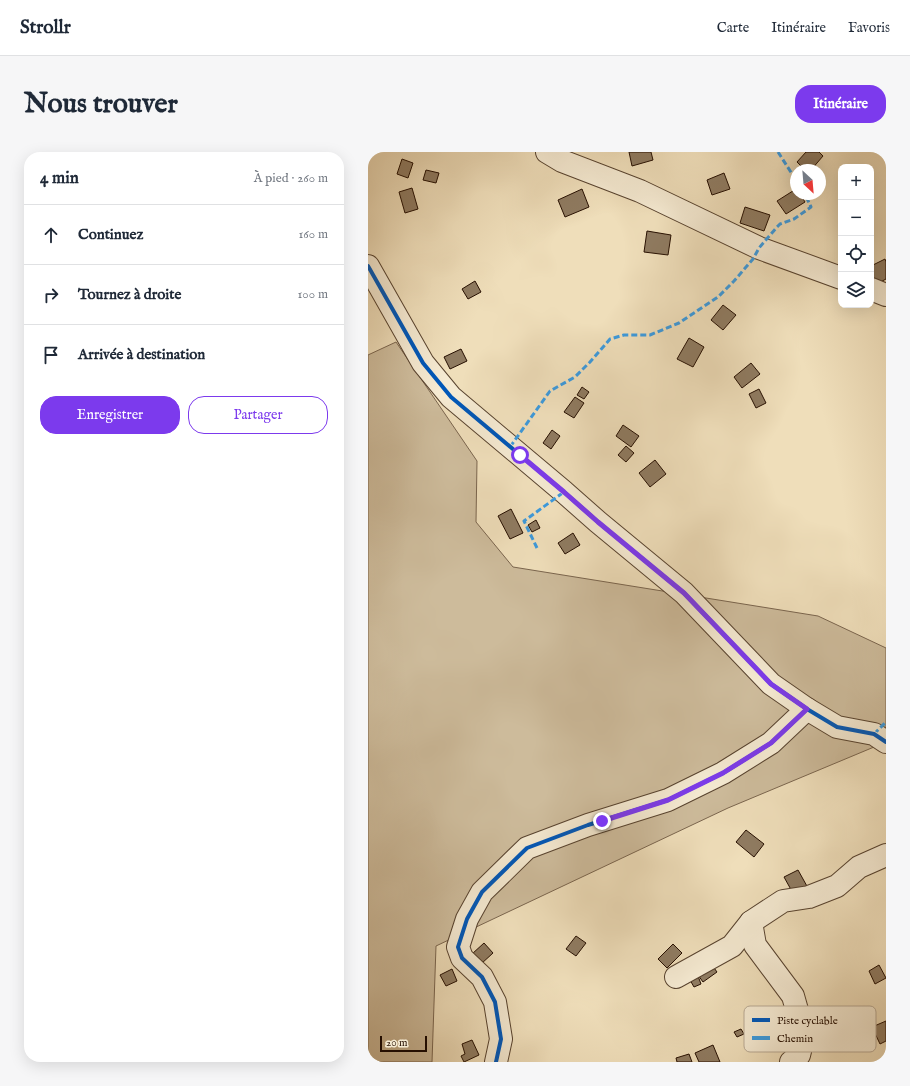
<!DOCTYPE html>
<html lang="fr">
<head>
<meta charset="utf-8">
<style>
	body { margin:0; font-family:"IM FELL English",serif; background:#f6f6f7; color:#1f2937 }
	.controls { position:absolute; right:12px; top:12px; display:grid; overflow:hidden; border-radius:8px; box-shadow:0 4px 16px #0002 }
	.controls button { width:36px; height:36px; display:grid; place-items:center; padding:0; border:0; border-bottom:1px solid #e0e1e3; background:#fff; color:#1f2937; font:20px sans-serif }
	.compass { position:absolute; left:422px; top:12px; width:36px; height:36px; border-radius:50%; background:#fff; box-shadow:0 4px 16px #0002; rotate:154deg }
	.scale { position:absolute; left:12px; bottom:10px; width:47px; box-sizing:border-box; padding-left:4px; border:2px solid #260f01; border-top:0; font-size:11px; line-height:14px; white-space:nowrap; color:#260f01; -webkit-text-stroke:3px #f5ead2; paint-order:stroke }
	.stop { position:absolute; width:12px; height:12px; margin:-9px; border:3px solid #7c3aed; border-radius:50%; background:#fff }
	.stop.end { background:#7c3aed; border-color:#fff; box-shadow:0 1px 4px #0008 }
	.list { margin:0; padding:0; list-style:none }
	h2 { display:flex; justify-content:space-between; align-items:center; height:52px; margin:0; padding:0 16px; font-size:17px }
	h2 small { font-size:13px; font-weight:400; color:#747a83 }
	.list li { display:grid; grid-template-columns:26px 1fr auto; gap:12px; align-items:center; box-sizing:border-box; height:60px; padding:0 16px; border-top:1px solid #e0e1e3 }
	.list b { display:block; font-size:15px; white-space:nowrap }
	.list em { font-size:13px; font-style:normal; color:#747a83 }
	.actions { display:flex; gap:8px; padding:12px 16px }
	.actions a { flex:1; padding:9px 0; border:1px solid #7c3aed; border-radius:16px; text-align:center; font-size:14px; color:#7c3aed }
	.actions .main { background:#7c3aed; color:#fff }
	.icon { flex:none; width:22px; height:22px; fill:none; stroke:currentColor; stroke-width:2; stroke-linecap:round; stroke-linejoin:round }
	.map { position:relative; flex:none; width:518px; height:910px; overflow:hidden; border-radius:16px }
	header { display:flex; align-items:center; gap:24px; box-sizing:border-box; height:56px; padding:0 20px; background:#fff; border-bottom:1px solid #e0e1e3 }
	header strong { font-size:19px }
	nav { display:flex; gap:22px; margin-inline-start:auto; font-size:14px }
	.intro { display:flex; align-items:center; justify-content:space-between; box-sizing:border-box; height:96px; padding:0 24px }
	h1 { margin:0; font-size:28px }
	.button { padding:10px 18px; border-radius:16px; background:#7c3aed; color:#fff; font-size:14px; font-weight:700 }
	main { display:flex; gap:24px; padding:0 24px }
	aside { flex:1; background:#fff; border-radius:16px; box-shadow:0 4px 16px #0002 }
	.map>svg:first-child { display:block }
	.green { fill:#cdbb9b; stroke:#7a654e }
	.building { fill:#8f7b61; stroke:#260f01 }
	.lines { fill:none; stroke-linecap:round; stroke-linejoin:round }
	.minor-casing { stroke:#58432f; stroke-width:24 }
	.minor { stroke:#f5ead2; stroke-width:22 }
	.quiet { stroke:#3c9add; stroke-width:3; stroke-dasharray:6 3; stroke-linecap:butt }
	.cycleway-casing { stroke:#f5ead2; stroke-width:6 }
	.cycleway { stroke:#0057b8; stroke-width:4 }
	.route { stroke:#7c3aed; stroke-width:5 }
	.key { fill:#f5ead2; stroke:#b7a893; stroke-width:1 }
	.key-label { font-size:11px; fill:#260f01 }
</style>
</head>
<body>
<header>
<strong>Strollr</strong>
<nav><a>Carte</a><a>Itinéraire</a><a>Favoris</a></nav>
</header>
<div class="intro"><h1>Nous trouver</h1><a class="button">Itinéraire</a></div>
<main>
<aside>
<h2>4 min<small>À pied · 260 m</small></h2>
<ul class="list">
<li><svg class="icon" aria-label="ahead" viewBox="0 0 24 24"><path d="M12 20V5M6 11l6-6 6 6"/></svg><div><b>Continuez</b></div><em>160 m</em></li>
<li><svg class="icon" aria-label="right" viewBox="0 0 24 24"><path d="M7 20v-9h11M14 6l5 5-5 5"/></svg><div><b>Tournez à droite</b></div><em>100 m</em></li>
<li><svg class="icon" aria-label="arrive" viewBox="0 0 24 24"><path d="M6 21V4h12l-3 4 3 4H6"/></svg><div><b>Arrivée à destination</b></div></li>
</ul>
<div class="actions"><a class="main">Enregistrer</a><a>Partager</a></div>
</aside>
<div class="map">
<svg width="518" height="910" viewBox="0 0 518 910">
	<rect width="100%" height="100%" fill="#efdeba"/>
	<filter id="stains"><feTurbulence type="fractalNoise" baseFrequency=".005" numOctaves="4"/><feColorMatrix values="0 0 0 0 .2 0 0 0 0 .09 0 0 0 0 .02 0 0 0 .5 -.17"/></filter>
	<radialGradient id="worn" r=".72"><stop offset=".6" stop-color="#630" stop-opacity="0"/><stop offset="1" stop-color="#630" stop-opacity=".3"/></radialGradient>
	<!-- green -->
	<path class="green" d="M28,190L109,309L108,370L145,415L450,464L518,496V590L360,656L68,794L64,910H0V203Z"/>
	<!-- building -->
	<g class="building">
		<path d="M261,0H283L285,8L264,14Z"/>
		<path d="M438,0H451L455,4L443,18H437L429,10Z"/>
		<path d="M34,7L45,11L40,26L29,22Z"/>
		<path d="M58,18L71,21L68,31L55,28Z"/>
		<path d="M356,21L362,37L344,43L339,28Z"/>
		<path d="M44,36L50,57L37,61L31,40Z"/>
		<path d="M214,37L221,55L197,65L190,48Z"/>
		<path d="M428,37V42H432L437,50L418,62L409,49Z"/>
		<path d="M377,55L402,63L396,79L372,71Z"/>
		<path d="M279,79L303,83L300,103L276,100Z"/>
		<path d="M517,107L518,110V127L505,134L503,130V114Z"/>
		<path d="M107,129L113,140L100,147L94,137Z"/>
		<path d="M355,153L368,163L355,178L343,168Z"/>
		<path d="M321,186L336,195L325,215L309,207Z"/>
		<path d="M93,197L99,209L82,217L76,205Z"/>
		<path d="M383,211L392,222L374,236L366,225Z"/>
		<path d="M214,235L221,240L216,247L209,243Z"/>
		<path d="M391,237L398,251L388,256L381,242Z"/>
		<path d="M207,245L216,251L206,266L196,260Z"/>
		<path d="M255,273L271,284L263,295L248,284Z"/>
		<path d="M184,278L192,284L183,297L175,291Z"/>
		<path d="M258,294L266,301L258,310L250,303Z"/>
		<path d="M287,308L298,322L282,335L271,321Z"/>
		<path d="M143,357L155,381L142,387L130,364Z"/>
		<path d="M168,368L172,376L164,380L160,373Z"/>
		<path d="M205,381L212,393L197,402L190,391Z"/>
		<path d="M378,678L396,692L386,705L368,690Z"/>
		<path d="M430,718L440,736L426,743L416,725Z"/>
		<path d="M208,784L218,791L208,804L198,797Z"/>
		<path d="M116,791L125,801L113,812L104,802Z"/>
		<path d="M305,792L314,801L299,816L290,807Z"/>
		<path d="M341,809L349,820L335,830L327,819Z"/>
		<path d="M511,813L518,826L507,832L501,819Z"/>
		<path d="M84,817L89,829L78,834L72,823Z"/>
		<path d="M330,824L333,832L326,835L322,828Z"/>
		<path d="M518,869V889L512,892L504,875Z"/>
		<path d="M373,877L376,882L369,885L366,880Z"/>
		<path d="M104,888L111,903L96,910L93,904L97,902L94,892Z"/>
		<path d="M345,893L352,910H331L327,901Z"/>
		<path d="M321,902L324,910H309L308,906Z"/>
	</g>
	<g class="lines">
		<!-- minor casing -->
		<g class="minor-casing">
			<g id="minor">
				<path d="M179,0L194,9L272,39L391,96L473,126"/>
				<path d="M0,114L55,211L83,245L196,340L230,370L316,441L403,532L439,557L469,575L506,582L518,590"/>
				<path d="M503,137L518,143"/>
				<path d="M383,770L387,793L425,844L436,883L431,903L423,910"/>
				<path d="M308,825L364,794L383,770L415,749L441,745L469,734L491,715L518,703"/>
				<path d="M128,910L133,887L127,850L114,825L94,806L90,795L99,767L114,740L159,696L220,673L300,648L355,621L403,591L439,557"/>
			</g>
		</g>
		<!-- minor -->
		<use href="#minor" class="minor"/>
		<!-- quiet -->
		<g class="quiet">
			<path d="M410,0L428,28"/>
			<path d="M142,295L182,239L207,225L222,210L242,187L256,183H282L311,171L350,145L366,129L385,107L391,96L409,75L412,72L426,67L443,55L437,42"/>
			<path d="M169,396L156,369L196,340"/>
			<path d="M506,582L518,570"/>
		</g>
		<!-- cycleway casing -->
		<g class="cycleway-casing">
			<g id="cycleway">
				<path d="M0,114L55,211L83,245L196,340L230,370L316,441L403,532L439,557L469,575L506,582L518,590"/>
				<path d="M128,910L133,887L127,850L114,825L94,806L90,795L99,767L114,740L159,696L220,673L300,648L355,621L403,591L439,557"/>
			</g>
		</g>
		<!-- cycleway -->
		<use href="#cycleway" class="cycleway"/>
	</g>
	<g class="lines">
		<!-- route -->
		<path class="route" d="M152,303L196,340L230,370L316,441L403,532L439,557L403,591L355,621L300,648L234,669"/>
	</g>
	<!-- legend -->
	<rect x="376" y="854" width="132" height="46" rx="6" class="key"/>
	<rect x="384" y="866" width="18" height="4" fill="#0057b8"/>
	<rect x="384" y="884" width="18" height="4" fill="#3c9add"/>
	<g class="key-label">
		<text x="409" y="872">Piste cyclable</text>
		<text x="409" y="890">Chemin</text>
	</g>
	<rect width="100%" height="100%" filter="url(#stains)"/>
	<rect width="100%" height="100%" fill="url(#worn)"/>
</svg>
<div class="controls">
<button>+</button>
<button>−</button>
<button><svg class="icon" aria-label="locate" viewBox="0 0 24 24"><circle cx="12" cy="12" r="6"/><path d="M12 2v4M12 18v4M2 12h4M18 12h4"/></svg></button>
<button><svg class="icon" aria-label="layers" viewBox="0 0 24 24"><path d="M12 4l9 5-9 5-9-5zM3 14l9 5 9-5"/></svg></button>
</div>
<svg class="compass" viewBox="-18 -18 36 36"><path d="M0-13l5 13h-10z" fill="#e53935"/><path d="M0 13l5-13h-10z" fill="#747a83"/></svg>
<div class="scale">20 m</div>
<div class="stop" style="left:152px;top:303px"></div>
<div class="stop end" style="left:234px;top:669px"></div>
</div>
</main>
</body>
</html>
